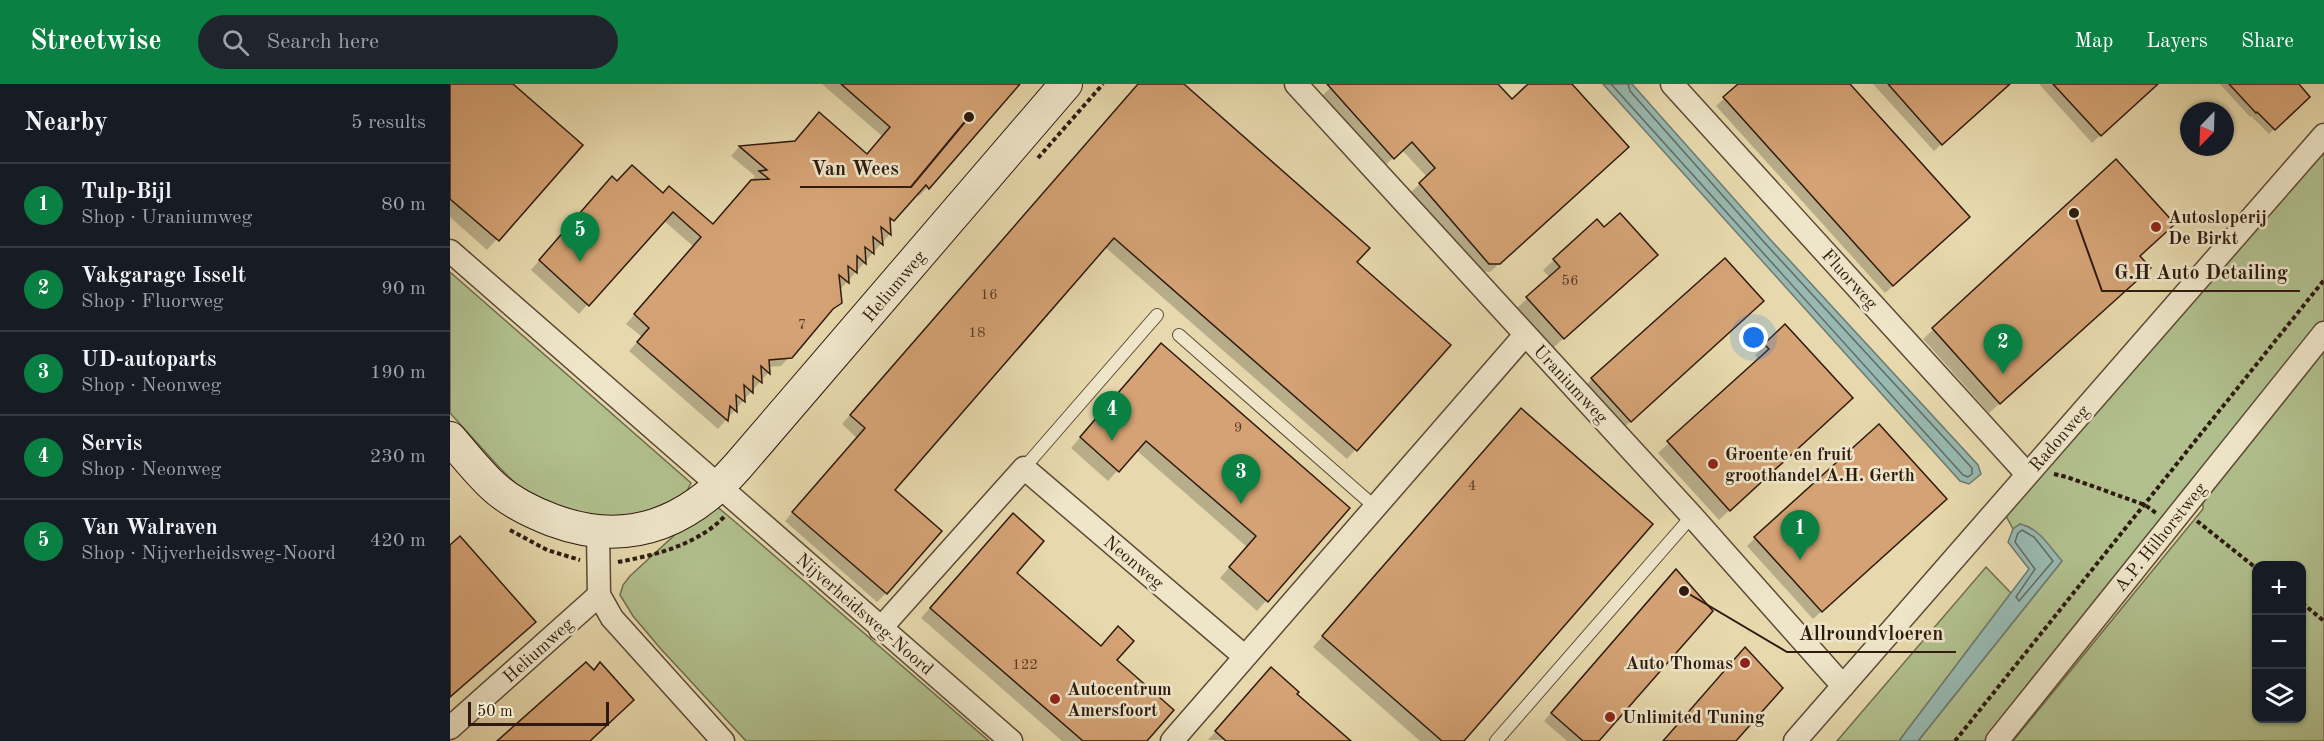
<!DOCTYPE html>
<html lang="en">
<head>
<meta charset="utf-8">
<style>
	body { margin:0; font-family:"Old Standard TT",serif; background:#20242c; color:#f1f3f6 }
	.controls { position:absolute; right:18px; bottom:18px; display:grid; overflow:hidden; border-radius:12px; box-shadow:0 2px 4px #0004 }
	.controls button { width:54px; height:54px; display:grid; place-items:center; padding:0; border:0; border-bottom:2px solid #363941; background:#171b24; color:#f1f3f6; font:30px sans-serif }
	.compass { position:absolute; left:1730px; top:18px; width:54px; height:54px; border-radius:50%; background:#171b24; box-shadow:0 2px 4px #0004; rotate:203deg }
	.scale { position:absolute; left:18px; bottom:15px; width:141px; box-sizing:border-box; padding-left:6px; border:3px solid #2e1a0f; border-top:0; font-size:16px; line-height:21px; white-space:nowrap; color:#2e1a0f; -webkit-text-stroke:4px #efe6ca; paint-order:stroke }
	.you { position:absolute; left:1304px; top:254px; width:21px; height:21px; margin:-15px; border:4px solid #fff; border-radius:50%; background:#1a73e8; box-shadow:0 0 0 9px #1a73e833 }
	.badge { display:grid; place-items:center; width:39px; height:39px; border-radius:50%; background:#0b8043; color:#fff; font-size:20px; font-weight:700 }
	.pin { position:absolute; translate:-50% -50px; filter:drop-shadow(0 2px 3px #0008) }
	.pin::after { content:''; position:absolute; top:32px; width:21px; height:18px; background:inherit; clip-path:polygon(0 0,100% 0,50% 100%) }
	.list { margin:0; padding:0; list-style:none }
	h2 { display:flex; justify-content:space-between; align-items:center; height:78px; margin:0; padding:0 24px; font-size:26px }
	h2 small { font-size:20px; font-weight:400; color:#9ea1a6 }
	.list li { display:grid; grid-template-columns:39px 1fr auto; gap:18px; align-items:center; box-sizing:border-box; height:84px; padding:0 24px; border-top:2px solid #363941 }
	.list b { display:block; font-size:22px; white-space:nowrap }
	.list p { margin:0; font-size:20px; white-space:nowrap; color:#9ea1a6 }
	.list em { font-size:20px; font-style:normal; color:#9ea1a6 }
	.icon { flex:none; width:33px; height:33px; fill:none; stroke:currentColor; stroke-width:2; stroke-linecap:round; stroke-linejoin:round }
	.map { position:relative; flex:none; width:1874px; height:657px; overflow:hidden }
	header { display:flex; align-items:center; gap:36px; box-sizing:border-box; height:84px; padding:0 30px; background:#0b8043; color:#fff }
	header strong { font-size:28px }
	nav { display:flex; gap:33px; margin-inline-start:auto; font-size:21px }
	.search { width:420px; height:54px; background:#20242c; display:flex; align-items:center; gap:15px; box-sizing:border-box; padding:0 21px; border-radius:33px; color:#9ea1a6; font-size:22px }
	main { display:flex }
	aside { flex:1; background:#171b24 }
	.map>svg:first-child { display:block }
	.green { fill:#b1c08e; stroke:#706d4e; stroke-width:1.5; fill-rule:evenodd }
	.water { fill:#98b9b1; stroke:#6e7970; stroke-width:1.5 }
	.shadow { fill:#0003 }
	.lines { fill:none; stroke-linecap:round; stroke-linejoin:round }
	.shore { stroke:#636a60; stroke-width:1.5 }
	.building { fill:#d4a274; stroke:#2e1a0f; stroke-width:1.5 }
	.lane-casing { stroke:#5c4a36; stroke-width:14 }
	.street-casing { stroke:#5c4a36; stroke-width:25 }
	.secondary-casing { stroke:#2e1a0f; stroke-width:34 }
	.path { stroke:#2e1a0f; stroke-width:4; stroke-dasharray:4.5 3; stroke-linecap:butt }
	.lane { stroke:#efe6ca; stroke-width:12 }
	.street { stroke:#efe6ca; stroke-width:22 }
	.secondary { stroke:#efe6ca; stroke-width:32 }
	.poi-dot { fill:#8f2418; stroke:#efe6ca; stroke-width:2 }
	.labels { text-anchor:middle; stroke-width:5; stroke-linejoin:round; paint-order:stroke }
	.number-label { font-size:15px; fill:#583c28 }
	.poi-label { font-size:18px; font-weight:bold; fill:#2e1a0f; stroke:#efe6ca; text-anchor:start }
	.street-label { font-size:18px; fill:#2e1a0f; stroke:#efe6ca }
	.leader { fill:none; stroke:#2e1a0f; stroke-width:2 }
	.callout-dot { fill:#2e1a0f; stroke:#efe6ca; stroke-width:2 }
	.callout-label { font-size:20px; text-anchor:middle; font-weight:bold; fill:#2e1a0f; stroke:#efe6ca; stroke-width:5; stroke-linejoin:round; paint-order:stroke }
</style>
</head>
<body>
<header>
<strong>Streetwise</strong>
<div class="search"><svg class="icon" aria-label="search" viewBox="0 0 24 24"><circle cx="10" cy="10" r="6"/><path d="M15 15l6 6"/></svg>Search here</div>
<nav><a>Map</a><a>Layers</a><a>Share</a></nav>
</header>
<main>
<aside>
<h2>Nearby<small>5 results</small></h2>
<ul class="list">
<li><span class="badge">1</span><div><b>Tulp-Bijl</b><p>Shop · Uraniumweg</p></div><em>80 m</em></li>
<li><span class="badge">2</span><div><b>Vakgarage Isselt</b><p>Shop · Fluorweg</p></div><em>90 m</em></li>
<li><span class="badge">3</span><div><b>UD-autoparts</b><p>Shop · Neonweg</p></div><em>190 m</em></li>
<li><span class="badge">4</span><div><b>Servis</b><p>Shop · Neonweg</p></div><em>230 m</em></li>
<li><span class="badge">5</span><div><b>Van Walraven</b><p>Shop · Nijverheidsweg-Noord</p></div><em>420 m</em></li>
</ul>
</aside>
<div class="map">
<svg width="1874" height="657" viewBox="0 0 1874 657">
	<rect width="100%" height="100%" fill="#e7d9ad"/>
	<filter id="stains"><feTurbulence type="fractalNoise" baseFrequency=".00333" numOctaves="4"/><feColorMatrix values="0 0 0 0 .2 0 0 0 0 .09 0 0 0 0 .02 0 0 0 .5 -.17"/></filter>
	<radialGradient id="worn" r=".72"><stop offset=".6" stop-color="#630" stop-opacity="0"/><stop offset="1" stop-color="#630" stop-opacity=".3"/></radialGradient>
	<!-- green -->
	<g class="green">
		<path d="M1874,64V243L1543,657H1468L1612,477L1570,440L1563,445L1555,430Z"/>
		<path d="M0,188L241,399L235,411L190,430L146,433L91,419L68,402L48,382L0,329Z"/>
		<path d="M1874,260V657H1563L1753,425V409ZM1806,482H1852V634H1806Z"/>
		<path d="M265,421L283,436L539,657H296L210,564L183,532L170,511L173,501L180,492L253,425Z"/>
		<path d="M1536,483L1561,509L1449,657H1387Z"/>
	</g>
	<!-- water -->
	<g class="water">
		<path d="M1153,0H1182L1318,153L1528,381L1531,390L1519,400L1510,397Z"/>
		<path d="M1570,440C1589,444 1600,463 1612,477L1468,657H1449L1579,485L1558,458L1563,445Z"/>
	</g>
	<!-- shadow -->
	<g class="shadow">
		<path d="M0,0H61L131,61L37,166L0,133Z"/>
		<path d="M372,0H568L477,104L469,112L467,109L439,140V151L389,207L390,219L376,232L331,282L318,283V289L268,345L179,267L192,253L176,240L244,163L213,136L129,230L81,186L153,103L167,99L213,110L262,142L305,92L281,72L289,63L344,59L360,39L416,71L432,52Z"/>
		<path d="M689,0H731L905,178L999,261L897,375L655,163L443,406L436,509L427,518L335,437L407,354L392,340Z"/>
		<path d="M884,0H1046L1062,17L1080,0H1120L1168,72L1040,188L1030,187L961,108L977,93L952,66L934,82L872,12Z"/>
		<path d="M1290,0H1397L1510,141L1435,209L1266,22Z"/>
		<path d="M1423,0H1558L1484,67Z"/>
		<path d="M1589,0H1707L1642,59Z"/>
		<path d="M1770,0H1846L1858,13L1819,50L1801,32L1800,33Z"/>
		<path d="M1666,77L1689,172V193L1539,329L1473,255Z"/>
		<path d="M1147,137L1196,181L1103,264L1067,224L1100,194L1093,186Z"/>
		<path d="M1302,227L1170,347L1132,305L1142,295Z"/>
		<path d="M1335,242L1391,324L1269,436L1208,369L1309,276L1305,271Z"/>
		<path d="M701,271L898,424L807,527L770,494L797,463L686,366L658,397L621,364Z"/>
		<path d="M1061,336L1012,657H970L863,563Z"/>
		<path d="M1488,423L1363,535L1297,462L1305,454Z"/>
		<path d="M553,441L565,489L665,576L695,657H612L471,534Z"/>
		<path d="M0,463L74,548L0,614Z"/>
		<path d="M1218,495L1147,657H1117L1094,637Z"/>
		<path d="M821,585L873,634L899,657L758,656Z"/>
	</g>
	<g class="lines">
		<!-- shore -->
		<g class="shore">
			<path d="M1161,0L1513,391L1518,393L1522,390V384L1313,157L1180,7L1178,0"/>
			<path d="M1572,446L1584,453L1603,477L1569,517L1566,513L1585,485L1565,458L1568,449Z"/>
		</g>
	</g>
	<!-- building -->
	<g class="building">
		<path d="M0,0H63L133,61L49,157L0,115Z"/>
		<path d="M391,0H570L479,105L476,101L444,137L440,134L441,151L431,143L433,161L423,153L424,170L415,163L416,180L407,172V189L398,182L399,199L389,191L392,219L383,225L342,274L319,276L320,290L311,282L312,299L303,292V309L294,301L295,318L286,311L287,328L280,322L278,337L187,258L199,244L184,230L251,153L223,128L139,222L89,176L162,92L167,97L182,81L213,109L219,102L263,140L301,96L319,95L309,87L317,86L289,62L345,57L369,28L417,70L440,43Z"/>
		<path d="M688,0H734L920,164L907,178L1001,261L907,367L664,154L445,406L492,447L437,510L342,428L415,344L400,331Z"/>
		<path d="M877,0H1048L1062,15L1078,0H1122L1179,63L1050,180H1039L969,99L985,84L962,58L944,75Z"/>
		<path d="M1288,0H1400L1520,133L1443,202L1273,13Z"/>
		<path d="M1438,0H1560L1492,61Z"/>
		<path d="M1603,0H1708L1651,52Z"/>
		<path d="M1779,0H1849L1860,13L1825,46L1807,28L1806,29Z"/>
		<path d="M1666,75L1725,140L1690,172L1701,184L1550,320L1482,244Z"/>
		<path d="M1170,129L1208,171L1114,255L1076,213L1110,183L1103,175L1147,135L1154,143Z"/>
		<path d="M1275,174L1314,217L1181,338L1141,294Z"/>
		<path d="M1335,240L1403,314L1280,427L1217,357L1319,265L1314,260Z"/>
		<path d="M711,259L900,424L818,518L779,483L806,452L696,357L669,388L630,353Z"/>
		<path d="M1071,324L1203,440L1014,657H992L872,552Z"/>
		<path d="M1429,340L1497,415L1372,528L1304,453Z"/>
		<path d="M563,429L594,457L567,489L651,562L668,542L684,557L667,576L724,626L697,657H633L480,524Z"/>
		<path d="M10,452L86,538L0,613V461Z"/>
		<path d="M1226,485L1263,527L1149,657H1133L1101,629Z"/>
		<path d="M1295,563L1333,604L1286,657H1213Z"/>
		<path d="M136,578L144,586L150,578L184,616L140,657H47Z"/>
		<path d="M821,583L849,608L847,610L901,657H776L765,647Z"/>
	</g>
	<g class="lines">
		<!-- lane casing -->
		<g class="lane-casing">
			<g id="lane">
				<path d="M729,251L925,423"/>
				<path d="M574,384L707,231"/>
				<path d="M1046,657L1242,432"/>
			</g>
		</g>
		<!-- street casing -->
		<g class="street-casing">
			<g id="street">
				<path d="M846,0L1242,432L1393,602"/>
				<path d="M1222,0L1577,390"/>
				<path d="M0,167L561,657"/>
				<path d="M148,448L149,511L162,534L273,657"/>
				<path d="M430,545L574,384L794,572"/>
				<path d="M0,644L149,511"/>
				<path d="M722,657L1075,251"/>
				<path d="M1345,657L1874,51"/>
				<path d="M1547,657L1874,249"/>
			</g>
		</g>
		<!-- secondary casing -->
		<g class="secondary-casing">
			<path id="secondary" d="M0,354C14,370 27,387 43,402C59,417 81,428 102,436C177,464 237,440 288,382L616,0"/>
		</g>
		<!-- path -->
		<g class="path">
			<path d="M588,74L653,0"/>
			<path d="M1604,390L1617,393L1695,421L1706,429"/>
			<path d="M1747,437L1806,484"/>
			<path d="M60,446L97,466L130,476"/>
			<path d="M168,478C206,471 247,461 275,432"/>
			<path d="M1852,519L1874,537"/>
			<path d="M1505,657L1874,196"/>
		</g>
		<!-- lane -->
		<use href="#lane" class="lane"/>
		<!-- street -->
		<use href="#street" class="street"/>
		<!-- secondary -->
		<use href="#secondary" class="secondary"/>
	</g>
	<!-- markers -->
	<g class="poi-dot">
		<circle cx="1706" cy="143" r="6"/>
		<circle cx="1263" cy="380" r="6"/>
		<circle cx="1295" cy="579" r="6"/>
		<circle cx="605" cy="615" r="6"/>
		<circle cx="1160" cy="633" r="6"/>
	</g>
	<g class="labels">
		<!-- number labels -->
		<g class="number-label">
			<text x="1120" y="201">56</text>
			<text x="539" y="215">16</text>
			<text x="352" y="245">7</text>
			<text x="527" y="253">18</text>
			<text x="788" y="348">9</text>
			<text x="1022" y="406">4</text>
			<text x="575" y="585">122</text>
		</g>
		<!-- poi labels -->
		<g class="poi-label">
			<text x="1718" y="139">Autosloperij<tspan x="1718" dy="21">De Birkt</tspan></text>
			<text x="1275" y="376">Groente en fruit<tspan x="1275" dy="21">groothandel A.H. Gerth</tspan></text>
			<text x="1283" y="585" text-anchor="end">Auto Thomas</text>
			<text x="617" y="611">Autocentrum<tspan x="617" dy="21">Amersfoort</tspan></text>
			<text x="1172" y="639">Unlimited Tuning</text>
		</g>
		<!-- street labels -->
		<g class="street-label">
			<text transform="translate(1400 195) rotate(48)" y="6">Fluorweg</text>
			<text transform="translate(444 202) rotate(-50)" y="6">Heliumweg</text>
			<text transform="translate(1121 300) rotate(47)" y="6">Uraniumweg</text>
			<text transform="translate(1609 354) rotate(-49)" y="6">Radonweg</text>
			<text transform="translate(1710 453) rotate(-51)" y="6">A.P. Hilhorstweg</text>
			<text transform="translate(684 478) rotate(40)" y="6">Neonweg</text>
			<text transform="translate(415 530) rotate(41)" y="6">Nijverheidsweg-Noord</text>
			<text transform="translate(88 566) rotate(-42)" y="6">Heliumweg</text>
		</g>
	</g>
	<!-- callouts -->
	<path class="leader" d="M519 33L461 103H350M1624 129L1652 207H1850M1234 507L1337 568H1506"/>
	<g class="callout-dot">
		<circle cx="519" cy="33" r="6"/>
		<circle cx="1624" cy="129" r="6"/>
		<circle cx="1234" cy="507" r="6"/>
	</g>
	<g class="callout-label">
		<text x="405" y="91">Van Wees</text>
		<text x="1751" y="195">G.H Auto Detailing</text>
		<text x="1421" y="556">Allroundvloeren</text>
	</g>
	<rect width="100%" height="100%" filter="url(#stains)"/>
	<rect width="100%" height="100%" fill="url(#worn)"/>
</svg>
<div class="controls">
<button>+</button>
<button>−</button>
<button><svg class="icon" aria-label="layers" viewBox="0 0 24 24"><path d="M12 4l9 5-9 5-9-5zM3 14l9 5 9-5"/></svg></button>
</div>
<svg class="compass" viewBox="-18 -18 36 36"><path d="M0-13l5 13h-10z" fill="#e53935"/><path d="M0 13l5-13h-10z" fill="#9ea1a6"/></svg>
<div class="scale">50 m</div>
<div class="you"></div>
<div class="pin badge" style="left:1350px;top:476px">1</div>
<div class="pin badge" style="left:1553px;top:290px">2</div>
<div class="pin badge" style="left:791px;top:420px">3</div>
<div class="pin badge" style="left:662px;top:357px">4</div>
<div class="pin badge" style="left:130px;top:178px">5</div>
</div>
</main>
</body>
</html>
